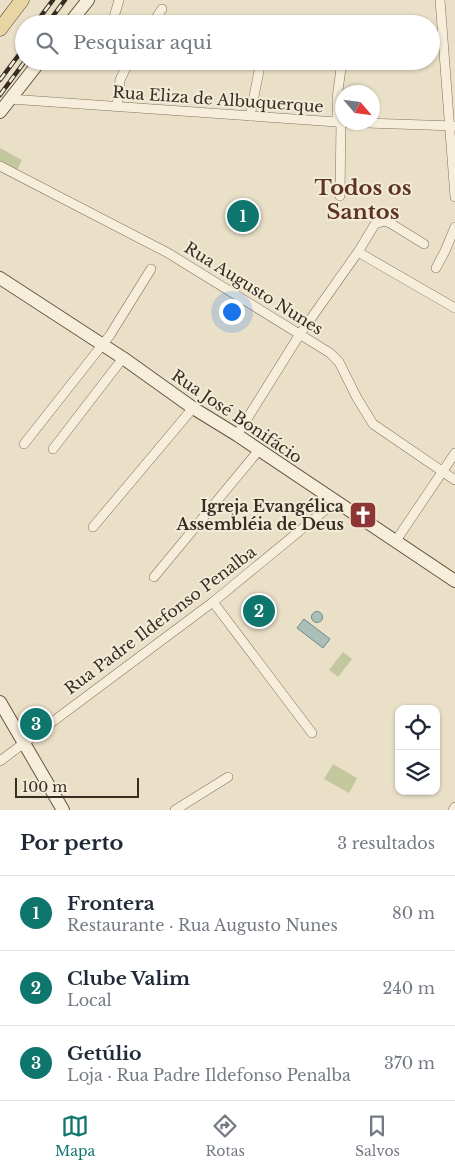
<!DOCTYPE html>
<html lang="pt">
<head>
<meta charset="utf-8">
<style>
	body { margin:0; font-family:"Libre Baskerville",serif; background:#f2f2f3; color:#1f2937 }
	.controls { position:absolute; right:15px; bottom:15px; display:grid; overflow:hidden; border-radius:10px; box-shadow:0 1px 4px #0004 }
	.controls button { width:45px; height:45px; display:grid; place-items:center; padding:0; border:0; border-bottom:1px solid #e0e1e3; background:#fff; color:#1f2937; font:25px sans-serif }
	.compass { position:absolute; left:335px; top:85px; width:45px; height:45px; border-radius:50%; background:#fff; box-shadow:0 1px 4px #0004; rotate:118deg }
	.scale { position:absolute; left:15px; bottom:12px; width:124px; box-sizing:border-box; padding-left:5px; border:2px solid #362c21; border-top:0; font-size:14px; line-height:18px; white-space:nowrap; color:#362c21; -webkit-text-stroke:4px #f2ebd7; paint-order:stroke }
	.you { position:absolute; left:231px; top:311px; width:18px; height:18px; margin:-12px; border:4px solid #fff; border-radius:50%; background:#1a73e8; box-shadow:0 0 0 8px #1a73e833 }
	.badge { display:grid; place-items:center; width:32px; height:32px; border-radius:50%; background:#0f766e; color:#fff; font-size:16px; font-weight:700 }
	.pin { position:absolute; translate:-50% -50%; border:2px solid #fff; box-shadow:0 1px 5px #0006 }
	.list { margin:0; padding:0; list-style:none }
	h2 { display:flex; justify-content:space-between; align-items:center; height:65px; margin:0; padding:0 20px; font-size:21px }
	h2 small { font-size:16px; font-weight:400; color:#747a83 }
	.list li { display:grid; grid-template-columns:32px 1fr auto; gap:15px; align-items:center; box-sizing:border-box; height:75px; padding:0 20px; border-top:1px solid #e0e1e3 }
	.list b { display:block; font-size:19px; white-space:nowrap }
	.list p { margin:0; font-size:16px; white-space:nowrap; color:#747a83 }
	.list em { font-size:16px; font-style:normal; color:#747a83 }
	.icon { flex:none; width:28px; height:28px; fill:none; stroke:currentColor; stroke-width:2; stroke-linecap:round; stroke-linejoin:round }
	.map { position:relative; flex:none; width:455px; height:810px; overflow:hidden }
	.search { position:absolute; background:#fff; box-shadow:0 1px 4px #0004; left:15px; right:15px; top:15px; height:55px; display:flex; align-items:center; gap:12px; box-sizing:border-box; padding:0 18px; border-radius:28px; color:#747a83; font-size:19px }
	.sheet { height:290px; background:#fff }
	nav { display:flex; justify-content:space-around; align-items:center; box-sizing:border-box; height:70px; border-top:1px solid #e0e1e3; background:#fff; font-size:14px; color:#747a83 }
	nav a { display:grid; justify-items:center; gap:2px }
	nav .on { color:#0f766e }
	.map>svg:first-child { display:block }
	.green { fill:#c2c79d }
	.water { fill:#a9bfb8; stroke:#708c86 }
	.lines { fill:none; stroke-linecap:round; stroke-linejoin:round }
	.street-casing { stroke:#84735f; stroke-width:10 }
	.secondary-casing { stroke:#665542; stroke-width:14 }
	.primary-casing { stroke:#534232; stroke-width:15 }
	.street { stroke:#f6eedb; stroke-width:9 }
	.secondary { stroke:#f6eedb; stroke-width:12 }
	.primary { stroke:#e9d4a4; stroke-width:14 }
	.rail-casing { stroke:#362c21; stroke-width:4.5 }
	.rail { stroke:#f2ebd7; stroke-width:2.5; stroke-dasharray:8; stroke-linecap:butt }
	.labels { text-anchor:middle; stroke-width:4; stroke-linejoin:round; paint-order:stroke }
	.street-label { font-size:16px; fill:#362c21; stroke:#f2ebd7 }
	.poi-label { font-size:16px; font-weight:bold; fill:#362c21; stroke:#f2ebd7; text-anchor:end }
	.district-label { font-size:21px; font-weight:bold; fill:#5e3225; stroke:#f2ebd7 }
</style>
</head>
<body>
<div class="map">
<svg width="455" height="810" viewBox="0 0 455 810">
	<rect width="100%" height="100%" fill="#eae0c8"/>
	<!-- green -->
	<g class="green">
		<path d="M0,148L22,160L16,172L0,164Z"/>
		<path d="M343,652L352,659L338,677L329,670Z"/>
		<path d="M333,764L357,778L349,793L324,779Z"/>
	</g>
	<!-- water -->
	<g class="water">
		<circle cx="317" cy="617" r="5.5"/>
		<path d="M304,619L330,639L323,648L297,628Z"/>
	</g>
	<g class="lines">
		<!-- street casing -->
		<g class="street-casing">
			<g id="street">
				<path d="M440,0L455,197"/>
				<path d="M112,24L119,0"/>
				<path d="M152,24L162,9"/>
				<path d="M431,36L442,37"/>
				<path d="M10,99L337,122L455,126"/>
				<path d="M117,107L120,80L129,61"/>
				<path d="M250,116L261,61"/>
				<path d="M337,122V98L342,61"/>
				<path d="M0,166L168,253L330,353L339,362L357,398L373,424L455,480"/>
				<path d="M340,196L341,122"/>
				<path d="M358,252L455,308"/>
				<path d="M436,268L445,251L455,227"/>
				<path d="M237,435L300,334L358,252L375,224L384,221L390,223L424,244"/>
				<path d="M24,444L110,335L151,269"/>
				<path d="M53,449L123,358"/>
				<path d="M93,527L193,408"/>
				<path d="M395,542L455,453"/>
				<path d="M154,577L259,450"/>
				<path d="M213,602L312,733"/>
				<path d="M0,761L213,602L336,501"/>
				<path d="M175,810L228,777"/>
				<path d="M453,810L455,807"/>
			</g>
		</g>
		<!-- secondary casing -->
		<g class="secondary-casing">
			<g id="secondary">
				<path d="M69,24L88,0"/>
				<path d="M0,112L40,61"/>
				<path d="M0,278L123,358L193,408L237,435L455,581"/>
				<path d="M0,702L63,810"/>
			</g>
		</g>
		<!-- primary casing -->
		<g class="primary-casing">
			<path id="primary" d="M0,29L22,0"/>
		</g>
		<!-- street -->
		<use href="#street" class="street"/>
		<!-- secondary -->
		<use href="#secondary" class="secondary"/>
		<!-- primary -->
		<use href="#primary" class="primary"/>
		<!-- rail casing -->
		<g class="rail-casing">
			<g id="rail">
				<path d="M35,24L53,0"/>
				<path d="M47,24L65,0"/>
				<path d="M0,80L24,48"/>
				<path d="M0,95L25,61"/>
			</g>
		</g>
		<!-- rail -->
		<use href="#rail" class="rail"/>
	</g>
	<!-- icons -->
	<defs>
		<g id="church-square" transform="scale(1.4375)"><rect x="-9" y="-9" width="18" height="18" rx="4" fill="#8d3635" stroke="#f2ebd7"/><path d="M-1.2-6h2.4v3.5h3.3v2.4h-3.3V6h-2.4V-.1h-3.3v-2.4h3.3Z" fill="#fff"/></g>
	</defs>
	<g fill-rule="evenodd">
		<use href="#church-square" x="363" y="515"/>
	</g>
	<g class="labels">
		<!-- street labels -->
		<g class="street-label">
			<text transform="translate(218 99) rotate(4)" y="6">Rua Eliza de Albuquerque</text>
			<text transform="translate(254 288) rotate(32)" y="6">Rua Augusto Nunes</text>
			<text transform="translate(237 416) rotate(34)" y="6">Rua José Bonifácio</text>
			<text transform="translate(160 620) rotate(-37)" y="6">Rua Padre Ildefonso Penalba</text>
		</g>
		<!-- poi labels -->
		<g class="poi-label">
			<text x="344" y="512">Igreja Evangélica<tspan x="344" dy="18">Assembléia de Deus</tspan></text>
		</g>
		<!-- district labels -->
		<g class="district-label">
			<text x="363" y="195">Todos os<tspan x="363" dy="24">Santos</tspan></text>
		</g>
	</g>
</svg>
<div class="controls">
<button><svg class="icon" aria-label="locate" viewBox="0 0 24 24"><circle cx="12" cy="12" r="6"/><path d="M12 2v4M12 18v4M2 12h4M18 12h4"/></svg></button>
<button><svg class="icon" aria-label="layers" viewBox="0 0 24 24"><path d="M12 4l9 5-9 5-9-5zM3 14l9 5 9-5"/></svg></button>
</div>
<svg class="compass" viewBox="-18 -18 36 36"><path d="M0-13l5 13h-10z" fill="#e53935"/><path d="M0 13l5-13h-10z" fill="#747a83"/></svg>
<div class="scale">100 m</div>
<div class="you"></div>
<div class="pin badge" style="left:243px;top:216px">1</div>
<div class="pin badge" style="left:259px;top:611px">2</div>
<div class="pin badge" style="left:36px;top:724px">3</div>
<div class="search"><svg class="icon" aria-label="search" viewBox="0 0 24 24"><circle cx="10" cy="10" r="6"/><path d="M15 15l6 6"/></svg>Pesquisar aqui</div>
</div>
<section class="sheet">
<h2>Por perto<small>3 resultados</small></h2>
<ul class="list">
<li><span class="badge">1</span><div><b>Frontera</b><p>Restaurante · Rua Augusto Nunes</p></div><em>80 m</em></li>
<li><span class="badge">2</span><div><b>Clube Valim</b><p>Local</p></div><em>240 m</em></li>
<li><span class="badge">3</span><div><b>Getúlio</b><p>Loja · Rua Padre Ildefonso Penalba</p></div><em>370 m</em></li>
</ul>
</section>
<nav>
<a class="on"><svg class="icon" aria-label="map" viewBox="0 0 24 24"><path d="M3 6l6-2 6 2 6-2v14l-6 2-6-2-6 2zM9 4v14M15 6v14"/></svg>Mapa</a>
<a><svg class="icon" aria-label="directions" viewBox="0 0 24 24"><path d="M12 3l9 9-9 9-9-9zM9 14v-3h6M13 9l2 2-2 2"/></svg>Rotas</a>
<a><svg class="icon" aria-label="saved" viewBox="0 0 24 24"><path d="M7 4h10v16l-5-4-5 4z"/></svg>Salvos</a>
</nav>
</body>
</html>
